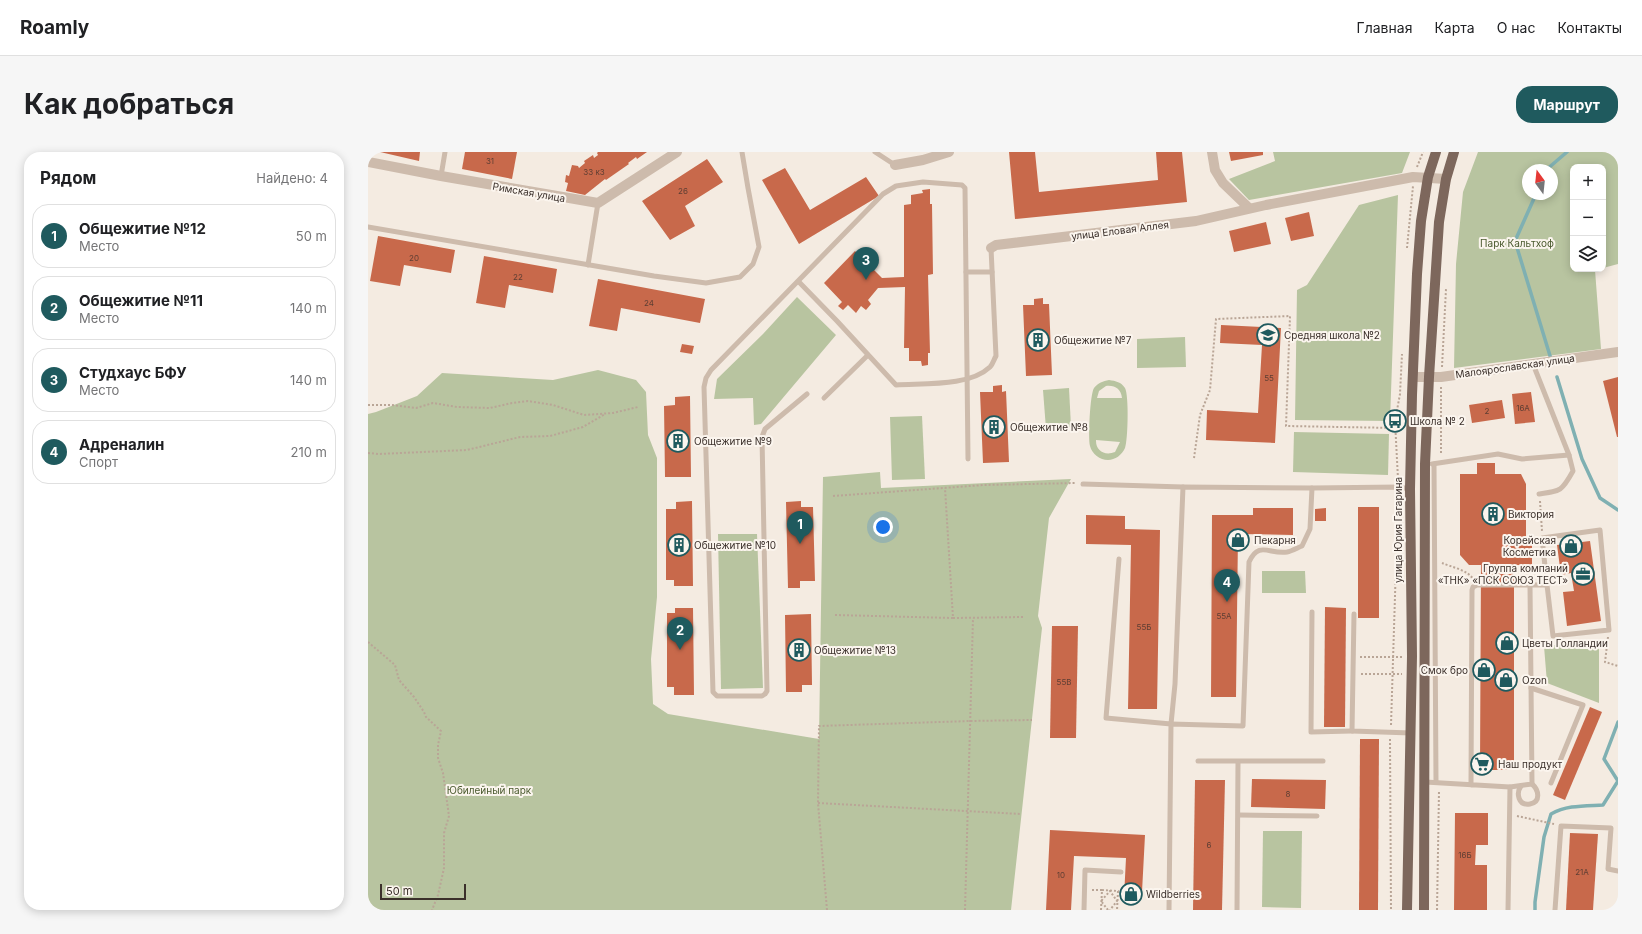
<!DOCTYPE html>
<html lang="ru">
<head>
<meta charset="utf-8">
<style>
	body { margin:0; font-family:Inter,sans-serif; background:#f6f6f6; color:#202124 }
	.controls { position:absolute; right:12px; top:12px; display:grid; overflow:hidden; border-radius:8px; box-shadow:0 2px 10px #0003 }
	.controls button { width:36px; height:36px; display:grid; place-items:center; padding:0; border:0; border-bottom:1px solid #e0e0e0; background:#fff; color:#202124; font:20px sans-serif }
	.compass { position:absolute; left:1154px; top:12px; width:36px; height:36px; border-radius:50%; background:#fff; box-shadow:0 2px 10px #0003; rotate:345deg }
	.scale { position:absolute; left:12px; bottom:10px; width:86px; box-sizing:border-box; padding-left:4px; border:2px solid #3b302b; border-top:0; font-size:11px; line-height:14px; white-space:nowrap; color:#3b302b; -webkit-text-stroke:3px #fbf5ee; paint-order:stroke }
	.you { position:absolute; left:515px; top:375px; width:14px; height:14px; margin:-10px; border:3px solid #fff; border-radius:50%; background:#1a73e8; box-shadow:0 0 0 6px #1a73e833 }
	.badge { display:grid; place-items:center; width:26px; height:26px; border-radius:50%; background:#1f5a5e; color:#fff; font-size:13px; font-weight:700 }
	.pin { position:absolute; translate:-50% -33px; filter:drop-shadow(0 1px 2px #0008) }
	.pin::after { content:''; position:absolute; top:21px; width:14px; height:12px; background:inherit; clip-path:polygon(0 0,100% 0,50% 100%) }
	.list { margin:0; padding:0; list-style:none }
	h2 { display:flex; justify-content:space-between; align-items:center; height:52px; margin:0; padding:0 16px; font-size:17px }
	h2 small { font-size:13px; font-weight:400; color:#757577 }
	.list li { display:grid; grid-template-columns:26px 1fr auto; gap:12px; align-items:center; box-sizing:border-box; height:64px; margin:0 8px 8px; padding:0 8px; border:1px solid #e0e0e0; border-radius:16px }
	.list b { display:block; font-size:15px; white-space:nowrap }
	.list p { margin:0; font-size:13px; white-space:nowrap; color:#757577 }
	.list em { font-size:13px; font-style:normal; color:#757577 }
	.icon { flex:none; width:22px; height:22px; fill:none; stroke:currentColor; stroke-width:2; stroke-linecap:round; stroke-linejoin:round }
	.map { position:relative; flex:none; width:1250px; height:758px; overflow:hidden; border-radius:16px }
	header { display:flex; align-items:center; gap:24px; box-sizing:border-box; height:56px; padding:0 20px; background:#fff; border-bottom:1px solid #e0e0e0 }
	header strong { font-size:19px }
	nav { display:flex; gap:22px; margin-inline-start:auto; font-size:14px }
	.intro { display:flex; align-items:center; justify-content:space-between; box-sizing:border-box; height:96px; padding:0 24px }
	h1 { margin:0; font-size:28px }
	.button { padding:10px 18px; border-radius:16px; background:#1f5a5e; color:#fff; font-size:14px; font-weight:700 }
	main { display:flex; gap:24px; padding:0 24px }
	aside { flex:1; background:#fff; border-radius:16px; box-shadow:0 2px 10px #0003 }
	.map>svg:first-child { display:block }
	.green { fill:#b8c4a0; fill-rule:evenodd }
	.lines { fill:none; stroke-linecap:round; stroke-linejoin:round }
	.stream { stroke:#7fb0b2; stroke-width:3.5 }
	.building { fill:#c8694b }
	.path { stroke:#b9a596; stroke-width:2; stroke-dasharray:2 2; stroke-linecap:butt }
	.service { stroke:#cdbbac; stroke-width:5 }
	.minor { stroke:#cdbbac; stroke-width:10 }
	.primary { stroke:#7d675c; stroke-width:10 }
	.labels { text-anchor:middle; stroke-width:4; stroke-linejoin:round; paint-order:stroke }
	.number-label { font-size:8px; fill:#5e3e33 }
	.street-label { font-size:10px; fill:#3b302b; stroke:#fbf5ee }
	.park-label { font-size:10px; fill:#4a5a2e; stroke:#fbf5ee }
	.poi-label { font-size:10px; fill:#3b302b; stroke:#fbf5ee; text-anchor:start }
</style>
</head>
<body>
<header>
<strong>Roamly</strong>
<nav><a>Главная</a><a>Карта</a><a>О нас</a><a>Контакты</a></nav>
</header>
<div class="intro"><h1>Как добраться</h1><a class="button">Маршрут</a></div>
<main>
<aside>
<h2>Рядом<small>Найдено: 4</small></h2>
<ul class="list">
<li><span class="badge">1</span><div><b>Общежитие №12</b><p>Место</p></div><em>50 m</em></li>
<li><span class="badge">2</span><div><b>Общежитие №11</b><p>Место</p></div><em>140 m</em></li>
<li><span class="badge">3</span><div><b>Студхаус БФУ</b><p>Место</p></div><em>140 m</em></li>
<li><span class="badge">4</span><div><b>Адреналин</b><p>Спорт</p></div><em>210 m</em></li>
</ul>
</aside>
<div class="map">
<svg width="1250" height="758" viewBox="0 0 1250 758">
	<rect width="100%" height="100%" fill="#f4ebe1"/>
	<!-- green -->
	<g class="green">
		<path d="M905,0H1042L1034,21L881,48L861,27L907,9Z"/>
		<path d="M1110,0H1250V112L1235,116V15H1205V117H1232L1227,118L1233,197L1086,216L1088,112L1095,40ZM1160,18H1184V42H1160Z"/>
		<path d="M1030,43L1022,269L927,268L929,138L939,133L991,53Z"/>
		<path d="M429,145L468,183L393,272L386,273L385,246L346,247L349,227L395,182Z"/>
		<path d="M817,185L818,215L769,216V187Z"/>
		<path d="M230,218L268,228L278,240L280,283L289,306V445L283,507L285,552L300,562L451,587L455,325L512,320L513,336L703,327L681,366L670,464L674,476L643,758H0V262L8,260L49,244L74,221L185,228Z"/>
		<path d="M741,228C748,229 753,230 757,236C761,243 760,288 757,296C754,303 747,308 740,308C732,308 724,302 722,294C720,286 722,242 726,236C730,231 735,229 741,228ZM738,234C747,233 753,237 754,246H729L731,239ZM728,289V288L752,290L747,300C737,304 728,299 728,289Z"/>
		<path d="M701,236L703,275L678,277L675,238Z"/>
		<path d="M554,264L557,327L524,328L522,265Z"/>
		<path d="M926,280L1021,282L1020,323L925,320Z"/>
		<path d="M350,382H389L395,536L353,537Z"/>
		<path d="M894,419H937L938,441H894Z"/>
		<path d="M1231,490V551L1179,531L1176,494Z"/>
		<path d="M895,679H934L933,756L894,755Z"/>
	</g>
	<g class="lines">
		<!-- stream -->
		<g class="stream">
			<path d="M1178,18L1199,0"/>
			<path d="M1168,42L1147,89L1183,207"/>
			<path d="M1189,225L1214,307L1232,346L1250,358"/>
			<path d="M1167,758V750L1176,685L1183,662C1199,653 1216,654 1235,653L1250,629L1236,607L1250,570"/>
		</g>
	</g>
	<!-- building -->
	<g class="building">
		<path d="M12,0H52L51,9Z"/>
		<path d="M97,0H149L144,27L94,17Z"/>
		<path d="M230,0H279L269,7L268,5L260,11L261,12L238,28L237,27L217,43L198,39L200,31L197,30L198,23L201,24L204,13L210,14L211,16L217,11L216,9L225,3L226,6L230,3L229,1Z"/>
		<path d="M641,0H667L671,40L790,28L788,0H814L819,50L647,67Z"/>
		<path d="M861,0H895V3L863,9Z"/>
		<path d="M339,7L355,30L317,54L327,74L302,88L274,49Z"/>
		<path d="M417,16L442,58L498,25L511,44L431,92L394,28Z"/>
		<path d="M562,37V52H564L565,122L560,123L562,201H560V213L554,214L553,209H541V196H536L537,135L510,136L500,148L503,152L498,158L493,154L488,161L480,153L475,158L470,154L474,150L456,131L487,99L514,126L536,125V53L543,52V43L555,41L554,38Z"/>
		<path d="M941,60L946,84L923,89L917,66Z"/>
		<path d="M898,70L903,92L866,100L861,79Z"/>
		<path d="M10,84L87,98L83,121L36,113L32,134L2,129Z"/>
		<path d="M116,104L189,117L185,141L141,133L137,156L108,151Z"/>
		<path d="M230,127L337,147L332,171L253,156L249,179L221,174Z"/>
		<path d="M675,146V152H681L684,223L658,224L655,153H666V147Z"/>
		<path d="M853,173L913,176L907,291L838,288L839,258L890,261L894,193L852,191Z"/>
		<path d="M314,192L326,194L324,202L312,200Z"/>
		<path d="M1250,225V285H1249L1235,229Z"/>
		<path d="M634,233V240L638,239L641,310L615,311L612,240H625V234Z"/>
		<path d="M1163,240L1167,270L1147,272L1144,242Z"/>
		<path d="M322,244L323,325H297L296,254L307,253V245Z"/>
		<path d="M1134,248L1137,266L1104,271L1101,253Z"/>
		<path d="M1109,311H1127V322H1153L1158,332V392H1164V413H1146V618H1112L1113,413H1101L1092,403V322H1109Z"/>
		<path d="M324,349L325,434H306V428H298V357H308V350Z"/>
		<path d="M433,349V355H445L447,429H432V436H420L418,350Z"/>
		<rect x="990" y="355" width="21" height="111"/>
		<path d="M885,356H925V383L870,382L868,545H843L844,363H885Z"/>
		<path d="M958,356V369H947V357Z"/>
		<path d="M718,363L757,364V377L792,378L789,557H760L763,393L718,392Z"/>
		<path d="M1222,389L1233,469L1199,474L1195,440L1206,439L1203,421L1193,423L1189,393Z"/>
		<path d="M957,455L978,456L977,575H956Z"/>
		<path d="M307,456H325L326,543H306V535H299V461H307Z"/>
		<path d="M443,462L444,533H434V540H418L417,463Z"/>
		<path d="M684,474H710L708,586H682Z"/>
		<path d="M1222,555L1234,560L1197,648L1185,643Z"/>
		<path d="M992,587H1011L1010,758H991Z"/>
		<path d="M884,627L958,628L957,657L883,655Z"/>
		<path d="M827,628H857L854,758H825Z"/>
		<path d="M1087,661H1120V693H1108L1107,713H1119V758H1086Z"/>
		<path d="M682,678L777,683L774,740H771V746L756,745L758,706L706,704L703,758H678Z"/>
		<path d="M1202,681L1230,682L1225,758H1198Z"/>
	</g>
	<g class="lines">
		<!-- path -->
		<g class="path">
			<path d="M1049,15L1055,0"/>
			<path d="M1039,96L1045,34"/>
			<path d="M1074,215L1078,137"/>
			<path d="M1073,235V303"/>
			<path d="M0,253H24L48,256L65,251L89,255L122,256L144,251L160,249L185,253L216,263L245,261L270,255"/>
			<path d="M0,301L11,302L99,298L152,285L182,284L215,275L237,262"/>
			<path d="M826,306L832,263L842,238L848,167L922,164L918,274L1027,276"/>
			<path d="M1030,327L1027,269L1032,242L1034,202"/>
			<path d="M465,344L616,333L708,331"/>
			<path d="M1172,349L1174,379"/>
			<path d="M1074,411C1083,415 1100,418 1105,427"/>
			<path d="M467,463L585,466L577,336"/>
			<path d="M585,466L655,465"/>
			<path d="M1240,485L1237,510L1250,514"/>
			<path d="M0,490L27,513L31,528L46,545L56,560L58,565L73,579L70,593V606L75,621L81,664L76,681V716L70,743L64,758"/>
			<path d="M992,505H1034"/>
			<path d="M993,522H1034"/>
			<path d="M1023,573L1030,347"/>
			<path d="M1022,587L1023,758"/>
			<path d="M450,651L653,662"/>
			<path d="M1149,664L1186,672"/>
			<path d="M724,738H734L733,758"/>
			<path d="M734,738L750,739L749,758"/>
			<path d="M459,758L450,651L451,574L602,569L664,568"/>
			<path d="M597,758L605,466"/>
			<path d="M740,758L733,749L742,739L749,749L742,758"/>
			<path d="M1069,758L1071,639"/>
		</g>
		<!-- service -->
		<g class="service">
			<path d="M507,0L527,13"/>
			<path d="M73,24L77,0"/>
			<path d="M0,75L286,124L338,131L372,125L385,112L391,95L380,36L374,0"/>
			<path d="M220,113L230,51"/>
			<path d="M598,120H624"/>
			<path d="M431,130L469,169L528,233C555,231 601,235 622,215C625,212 626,207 628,204L623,96"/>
			<path d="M1165,212L1201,303"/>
			<path d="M439,242L397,277L394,285L399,539L397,542L394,544H349L345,540L336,235L338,226L343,218L515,42L528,34L555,30L594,33L597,36L600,307"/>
			<path d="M456,246L500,203"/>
			<path d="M1064,312L1130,302L1154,307L1201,303L1205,319C1194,339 1193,339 1171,342"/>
			<path d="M1066,312L1068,630"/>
			<path d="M715,332L815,335"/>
			<path d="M751,407L738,566L803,572L807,532L815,335L944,336L1031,335L1042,337"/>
			<path d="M1162,433H1179L1174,386L1232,378L1241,478L1185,484L1179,433"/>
			<path d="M944,460L943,580L984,579"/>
			<path d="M986,462L984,579L1043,581"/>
			<path d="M1163,536L1215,553L1183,631"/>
			<path d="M830,609H955"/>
			<path d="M1057,630L1142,635L1164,632L1162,433H1109L1105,435L1104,438L1103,633"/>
			<path d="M1153,634C1148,641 1150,654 1162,652C1173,650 1171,638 1164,632"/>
			<path d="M871,663L949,664"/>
			<path d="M716,758L717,718L753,720"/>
			<path d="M801,758L803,572L875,574L881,410C891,388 902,403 919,400C924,399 929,396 934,394L942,377L944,336"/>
			<path d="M869,758L870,610"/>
			<path d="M1140,758L1142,635"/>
			<path d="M1187,758L1193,674L1243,676L1240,717L1250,719"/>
		</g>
		<!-- minor -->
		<g class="minor">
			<path d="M844,0L847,18L855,31L881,56"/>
			<path d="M0,10L73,24L230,51L309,0"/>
			<path d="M527,13L555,8L581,0"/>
			<path d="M623,96L628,93L828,69L898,53L1045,25L1078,27"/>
			<path d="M1045,225H1073L1250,200"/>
		</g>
		<!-- primary -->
		<g class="primary">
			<path d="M1039,758L1044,504L1042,337L1044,243L1049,122L1053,69L1060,25L1068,0"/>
			<path d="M1056,758L1057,312L1061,225L1071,70L1078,27L1086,0"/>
		</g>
	</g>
	<!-- icons -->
	<defs>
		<g id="school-ring" transform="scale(1.15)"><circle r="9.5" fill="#fbf5ee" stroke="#1f5a5e" stroke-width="1.5"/><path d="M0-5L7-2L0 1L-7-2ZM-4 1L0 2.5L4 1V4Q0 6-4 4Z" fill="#1f5a5e"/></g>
		<g id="building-ring" transform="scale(1.15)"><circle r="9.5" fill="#fbf5ee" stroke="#1f5a5e" stroke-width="1.5"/><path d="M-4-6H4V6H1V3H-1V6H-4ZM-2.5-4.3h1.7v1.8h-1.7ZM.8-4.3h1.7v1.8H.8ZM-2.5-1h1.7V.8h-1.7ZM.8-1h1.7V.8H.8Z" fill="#1f5a5e"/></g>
		<g id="bus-ring" transform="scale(1.15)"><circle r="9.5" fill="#fbf5ee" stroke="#1f5a5e" stroke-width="1.5"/><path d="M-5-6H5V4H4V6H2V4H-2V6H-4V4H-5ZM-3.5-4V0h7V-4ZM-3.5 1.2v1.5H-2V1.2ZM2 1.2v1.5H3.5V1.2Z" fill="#1f5a5e"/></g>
		<g id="shop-ring" transform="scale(1.15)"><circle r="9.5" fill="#fbf5ee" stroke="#1f5a5e" stroke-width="1.5"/><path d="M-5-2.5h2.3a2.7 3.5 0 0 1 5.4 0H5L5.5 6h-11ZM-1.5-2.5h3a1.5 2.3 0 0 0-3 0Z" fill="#1f5a5e"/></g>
		<g id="office-ring" transform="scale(1.15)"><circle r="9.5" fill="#fbf5ee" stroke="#1f5a5e" stroke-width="1.5"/><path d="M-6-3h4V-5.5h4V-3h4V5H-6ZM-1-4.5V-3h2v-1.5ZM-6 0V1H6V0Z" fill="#1f5a5e"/></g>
		<g id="supermarket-ring" transform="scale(1.15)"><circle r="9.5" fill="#fbf5ee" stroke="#1f5a5e" stroke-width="1.5"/><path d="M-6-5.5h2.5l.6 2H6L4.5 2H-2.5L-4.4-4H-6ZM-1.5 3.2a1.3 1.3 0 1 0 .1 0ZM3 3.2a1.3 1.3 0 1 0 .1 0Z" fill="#1f5a5e"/></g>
	</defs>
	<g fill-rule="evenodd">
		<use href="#school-ring" x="900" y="183"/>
		<use href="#building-ring" x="670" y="188"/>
		<use href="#bus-ring" x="1027" y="269"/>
		<use href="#building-ring" x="626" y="275"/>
		<use href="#building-ring" x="310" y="289"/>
		<use href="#building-ring" x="1125" y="362"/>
		<use href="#shop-ring" x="870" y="388"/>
		<use href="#building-ring" x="311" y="393"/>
		<use href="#shop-ring" x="1203" y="394"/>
		<use href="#office-ring" x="1215" y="422"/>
		<use href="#shop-ring" x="1139" y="491"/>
		<use href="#building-ring" x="431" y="498"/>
		<use href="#shop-ring" x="1116" y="518"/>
		<use href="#shop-ring" x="1138" y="528"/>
		<use href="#supermarket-ring" x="1114" y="612"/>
		<use href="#shop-ring" x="763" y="742"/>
	</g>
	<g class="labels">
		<!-- number labels -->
		<g class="number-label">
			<text x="122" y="12">31</text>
			<text x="226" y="23">33 к3</text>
			<text x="315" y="42">26</text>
			<text x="46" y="109">20</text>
			<text x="150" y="128">22</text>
			<text x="281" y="154">24</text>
			<text x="901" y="229">55</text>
			<text x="1155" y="259">16А</text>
			<text x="1119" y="262">2</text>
			<text x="856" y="467">55А</text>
			<text x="776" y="478">55Б</text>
			<text x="696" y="533">55В</text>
			<text x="920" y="645">8</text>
			<text x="841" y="696">6</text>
			<text x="1097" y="706">16Б</text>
			<text x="1214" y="723">21А</text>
			<text x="693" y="726">10</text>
		</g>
		<!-- street labels -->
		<g class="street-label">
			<text transform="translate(161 40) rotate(10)" y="4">Римская улица</text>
			<text transform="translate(752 78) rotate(-7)" y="4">улица Еловая Аллея</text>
			<text transform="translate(1147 214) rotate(-8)" y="4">Малоярославская улица</text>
			<text transform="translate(1030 378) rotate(-90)" y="4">улица Юрия Гагарина</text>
		</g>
		<!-- park labels -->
		<g class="park-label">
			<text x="1149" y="95">Парк Кальтхоф</text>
			<text x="121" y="642">Юбилейный парк</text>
		</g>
		<!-- poi labels -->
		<g class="poi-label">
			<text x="916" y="187">Средняя школа №2</text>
			<text x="686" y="192">Общежитие №7</text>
			<text x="1042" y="273">Школа № 2</text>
			<text x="642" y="279">Общежитие №8</text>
			<text x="326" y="293">Общежитие №9</text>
			<text x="1140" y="366">Виктория</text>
			<text x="886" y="392">Пекарня</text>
			<text x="1188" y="392" text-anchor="end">Корейская<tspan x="1188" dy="12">Косметика</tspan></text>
			<text x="326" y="397">Общежитие №10</text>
			<text x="1200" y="420" text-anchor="end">Группа компаний<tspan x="1200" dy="12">«ТНК» «ПСК СОЮЗ ТЕСТ»</tspan></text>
			<text x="1154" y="495">Цветы Голландии</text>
			<text x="446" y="502">Общежитие №13</text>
			<text x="1100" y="522" text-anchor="end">Смок бро</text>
			<text x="1154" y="532">Ozon</text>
			<text x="1130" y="616">Наш продукт</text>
			<text x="778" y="746">Wildberries</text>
		</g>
	</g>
</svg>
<div class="controls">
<button>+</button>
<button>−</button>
<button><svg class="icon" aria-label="layers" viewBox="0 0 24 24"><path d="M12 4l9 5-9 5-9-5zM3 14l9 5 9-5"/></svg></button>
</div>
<svg class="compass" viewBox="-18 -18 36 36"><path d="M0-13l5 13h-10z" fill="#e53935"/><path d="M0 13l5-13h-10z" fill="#757577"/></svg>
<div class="scale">50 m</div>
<div class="you"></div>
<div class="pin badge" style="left:432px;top:392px">1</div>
<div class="pin badge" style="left:312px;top:498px">2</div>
<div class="pin badge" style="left:498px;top:128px">3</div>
<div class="pin badge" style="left:859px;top:450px">4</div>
</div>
</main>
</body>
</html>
